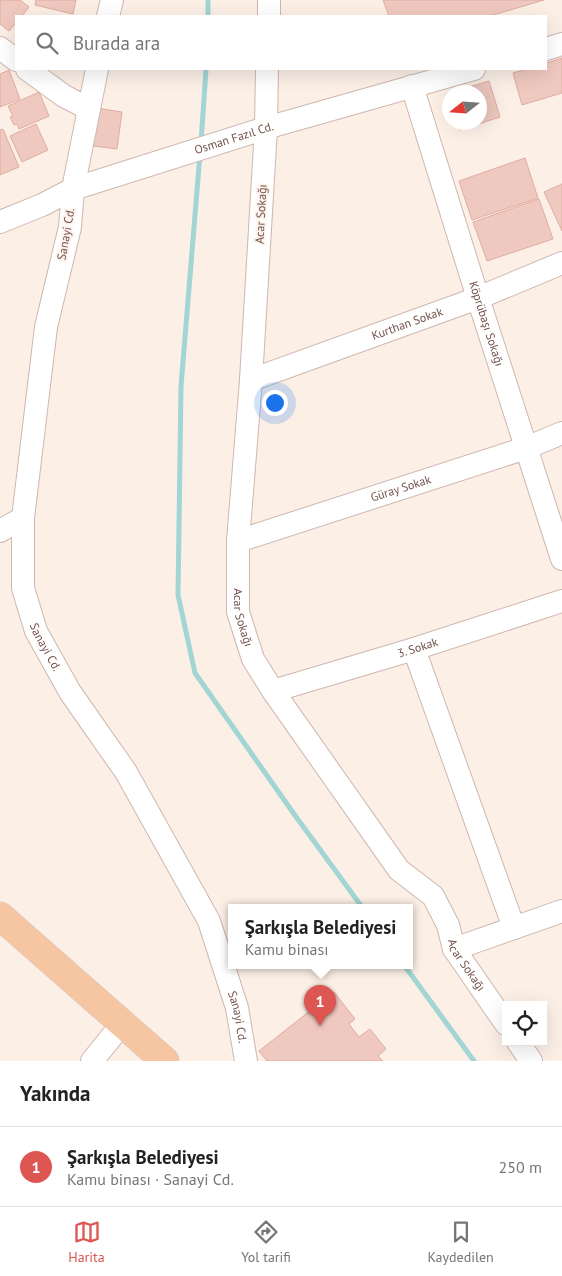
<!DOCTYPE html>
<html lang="tr">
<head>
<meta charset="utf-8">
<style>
	body { margin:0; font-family:"PT Sans",sans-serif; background:#f6f6f6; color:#222 }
	.controls { position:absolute; right:15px; bottom:15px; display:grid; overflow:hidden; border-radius:0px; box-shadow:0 5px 20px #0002 }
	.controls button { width:45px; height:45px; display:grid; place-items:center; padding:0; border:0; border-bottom:1px solid #e0e0e0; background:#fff; color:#222; font:25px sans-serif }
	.compass { position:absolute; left:442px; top:85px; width:45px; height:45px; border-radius:50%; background:#fff; box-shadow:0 5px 20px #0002; rotate:253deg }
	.you { position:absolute; left:274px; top:402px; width:18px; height:18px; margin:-12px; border:4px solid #fff; border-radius:50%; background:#1a73e8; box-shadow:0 0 0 8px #1a73e833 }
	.badge { display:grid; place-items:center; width:32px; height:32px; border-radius:50%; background:#de5652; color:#fff; font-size:16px; font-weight:700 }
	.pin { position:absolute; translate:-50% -41px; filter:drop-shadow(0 1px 2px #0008) }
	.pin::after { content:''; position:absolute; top:26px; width:18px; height:15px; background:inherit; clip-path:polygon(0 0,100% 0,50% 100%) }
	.popup { position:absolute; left:228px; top:904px; width:185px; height:65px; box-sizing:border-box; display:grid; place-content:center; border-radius:0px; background:#fff; filter:drop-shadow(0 1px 4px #0005); font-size:16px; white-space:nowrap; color:#767676 }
	.popup b { font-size:19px; color:#222 }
	.popup::after { content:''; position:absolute; left:50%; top:100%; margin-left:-10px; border:10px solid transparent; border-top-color:#fff }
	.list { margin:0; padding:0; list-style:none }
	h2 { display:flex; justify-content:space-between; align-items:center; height:65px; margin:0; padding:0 20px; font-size:21px }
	h2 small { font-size:16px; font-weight:400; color:#767676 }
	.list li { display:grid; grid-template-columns:32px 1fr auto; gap:15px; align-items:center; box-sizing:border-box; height:80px; padding:0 20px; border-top:1px solid #e0e0e0 }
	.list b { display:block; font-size:19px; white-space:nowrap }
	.list p { margin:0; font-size:16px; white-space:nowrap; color:#767676 }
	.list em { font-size:16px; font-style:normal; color:#767676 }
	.icon { flex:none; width:28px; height:28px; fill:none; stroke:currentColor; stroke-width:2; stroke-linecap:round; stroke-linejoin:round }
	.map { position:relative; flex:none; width:562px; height:1061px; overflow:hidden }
	.search { position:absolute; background:#fff; box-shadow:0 5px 20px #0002; left:15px; right:15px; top:15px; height:55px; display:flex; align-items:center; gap:12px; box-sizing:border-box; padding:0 18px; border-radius:0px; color:#767676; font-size:19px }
	.sheet { height:145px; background:#fff }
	nav { display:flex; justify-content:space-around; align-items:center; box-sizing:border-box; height:70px; border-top:1px solid #e0e0e0; background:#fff; font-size:14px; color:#767676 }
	nav a { display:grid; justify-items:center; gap:2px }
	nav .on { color:#de5652 }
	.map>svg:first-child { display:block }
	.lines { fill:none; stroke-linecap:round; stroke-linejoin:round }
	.stream { stroke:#a2d5d3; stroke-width:5 }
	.building { fill:#efc9bf; stroke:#e0aca0 }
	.minor-casing { stroke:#ceb7b0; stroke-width:24 }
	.major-casing { stroke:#d5cbc9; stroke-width:29 }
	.minor { stroke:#fff; stroke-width:22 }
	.major { stroke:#f6c6a2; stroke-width:28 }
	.labels { text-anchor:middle; stroke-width:4; stroke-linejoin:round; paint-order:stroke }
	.street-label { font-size:12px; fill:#73524c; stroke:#fef3ec }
</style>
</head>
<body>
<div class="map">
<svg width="562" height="1061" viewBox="0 0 562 1061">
	<rect width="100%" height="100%" fill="#fbefe6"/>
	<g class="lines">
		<!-- stream -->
		<g class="stream">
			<path d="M208,16V0"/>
			<path d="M201,143L206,69"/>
			<path d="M200,154L181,386L178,595L195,673L294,814L362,907"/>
			<path d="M404,965L474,1061"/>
		</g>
	</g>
	<!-- building -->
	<g class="building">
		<path d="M0,0H20L29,7L22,16H16V23L9,31L0,24Z"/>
		<path d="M36,0H76L73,14L35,5Z"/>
		<path d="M383,0H544L490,16H389Z"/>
		<path d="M562,58V93L522,105L513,73L527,69H546V63Z"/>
		<path d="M9,70L20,99L0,107V74Z"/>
		<path d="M489,81L500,117L460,130L458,122H480V92H452Z"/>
		<path d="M39,92L49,116L19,129L17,124L14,125L10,117L13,116L8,106Z"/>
		<path d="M90,107L122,112L117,149L93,146Z"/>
		<path d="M36,124L48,150L22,162L10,136Z"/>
		<path d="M3,129L19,167L0,175V130Z"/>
		<path d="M525,158L538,198L472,220L459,181Z"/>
		<path d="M562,184V231L544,192Z"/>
		<path d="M539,199L553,239L487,261L473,222Z"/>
		<path d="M334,992L355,1019L349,1024L359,1037L370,1029L386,1049L378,1056L383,1061H267L259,1051Z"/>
	</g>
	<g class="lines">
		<!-- minor casing -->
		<g class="minor-casing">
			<g id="minor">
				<path d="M108,16L112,0"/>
				<path d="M269,16V0"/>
				<path d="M0,48L16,60"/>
				<path d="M546,49L562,44"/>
				<path d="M27,69L64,96L89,109"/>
				<path id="s1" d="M97,69L73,189L70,227L46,327L23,518V588L36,631L70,692L126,772L209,921L237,1008L246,1061"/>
				<path id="s2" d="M267,69L266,128L251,380L238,541V612L253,659L273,691L399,870L433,896L448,925L454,949L506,1024"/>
				<path id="s3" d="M412,86L478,298L562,559"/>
				<path id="s4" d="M0,222L42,205L73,189L266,128L474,69"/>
				<path id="s5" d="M251,380L478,298L562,263"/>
				<path d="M0,531L23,518"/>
				<path id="s6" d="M238,541L526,448L562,433"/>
				<path d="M414,649L514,928"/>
				<path id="s7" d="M273,691L414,649L562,601"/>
				<path d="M454,949L562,911"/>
				<path d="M518,1042L531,1061"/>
				<path d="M92,1061L122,1024"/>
			</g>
		</g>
		<!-- major casing -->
		<g class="major-casing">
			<path id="major" d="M0,916L165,1061"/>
		</g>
		<!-- minor -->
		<use href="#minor" class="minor"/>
		<!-- major -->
		<use href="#major" class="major"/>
	</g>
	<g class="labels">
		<!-- street labels -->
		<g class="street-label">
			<text dy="4" stroke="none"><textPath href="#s4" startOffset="249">Osman Fazıl Cd.</textPath></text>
			<text transform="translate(261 214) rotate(-87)" y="4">Acar Sokağı</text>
			<text transform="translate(66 234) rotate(-80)" y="4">Sanayi Cd.</text>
			<text dy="4" stroke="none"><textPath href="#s3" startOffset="249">Köprübaşı Sokağı</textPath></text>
			<text dy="4" stroke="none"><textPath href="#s5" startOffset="166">Kurthan Sokak</textPath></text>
			<text dy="4" stroke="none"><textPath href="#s6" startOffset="171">Güray Sokak</textPath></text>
			<text dy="4" stroke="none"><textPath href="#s2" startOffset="550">Acar Sokağı</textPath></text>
			<text dy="4" stroke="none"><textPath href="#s1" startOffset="589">Sanayi Cd.</textPath></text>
			<text dy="4" stroke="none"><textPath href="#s7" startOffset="151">3. Sokak</textPath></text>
			<text dy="4" stroke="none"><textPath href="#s2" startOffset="970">Acar Sokağı</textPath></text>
			<text dy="4" stroke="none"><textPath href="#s1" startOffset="1009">Sanayi Cd.</textPath></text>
		</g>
	</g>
</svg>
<div class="controls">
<button><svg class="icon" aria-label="locate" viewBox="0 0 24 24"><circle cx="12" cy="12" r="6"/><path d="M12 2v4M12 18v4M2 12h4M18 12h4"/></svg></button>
</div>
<svg class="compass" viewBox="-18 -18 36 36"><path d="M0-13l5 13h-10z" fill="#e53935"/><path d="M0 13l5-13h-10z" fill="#767676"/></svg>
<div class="you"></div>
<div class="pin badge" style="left:320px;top:1026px">1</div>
<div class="popup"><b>Şarkışla Belediyesi</b>Kamu binası</div>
<div class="search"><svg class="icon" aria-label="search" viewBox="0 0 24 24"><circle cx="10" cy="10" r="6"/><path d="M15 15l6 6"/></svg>Burada ara</div>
</div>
<section class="sheet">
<h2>Yakında<small></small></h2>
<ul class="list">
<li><span class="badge">1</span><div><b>Şarkışla Belediyesi</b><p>Kamu binası · Sanayi Cd.</p></div><em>250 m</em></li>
</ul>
</section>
<nav>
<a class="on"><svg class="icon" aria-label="map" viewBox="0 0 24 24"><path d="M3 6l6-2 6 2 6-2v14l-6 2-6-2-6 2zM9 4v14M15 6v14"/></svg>Harita</a>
<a><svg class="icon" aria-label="directions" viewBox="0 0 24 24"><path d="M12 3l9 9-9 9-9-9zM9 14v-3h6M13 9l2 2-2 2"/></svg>Yol tarifi</a>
<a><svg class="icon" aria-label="saved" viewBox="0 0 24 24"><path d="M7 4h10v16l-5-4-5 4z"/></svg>Kaydedilen</a>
</nav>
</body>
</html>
